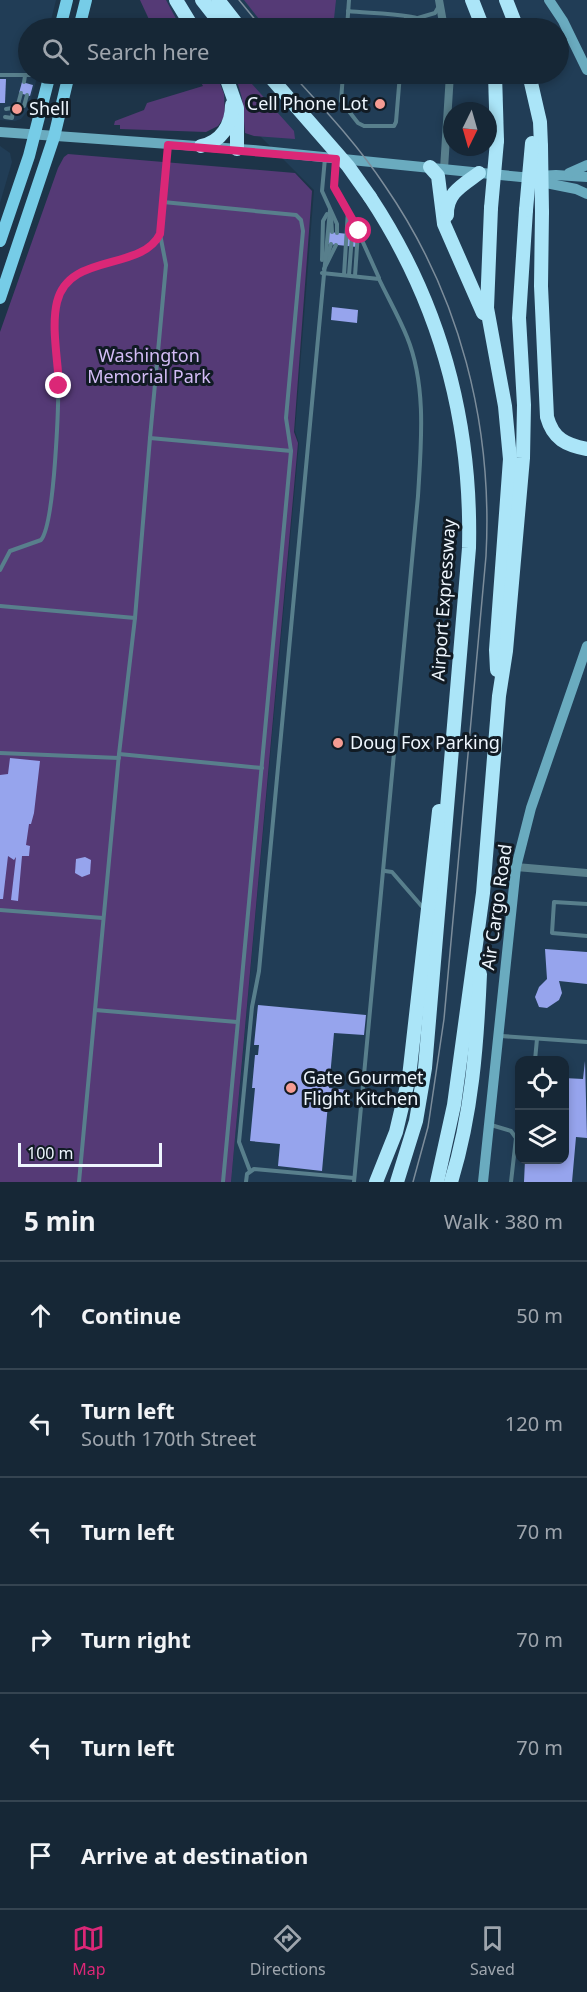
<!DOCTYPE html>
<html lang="en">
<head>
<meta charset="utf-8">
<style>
	body { margin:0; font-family:"Noto Sans",sans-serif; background:#1f2f3e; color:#f1f3f6 }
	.controls { position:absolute; right:18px; bottom:18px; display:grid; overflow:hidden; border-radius:12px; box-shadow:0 3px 9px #0003 }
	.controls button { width:54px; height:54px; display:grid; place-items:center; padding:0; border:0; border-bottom:2px solid #354451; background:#162736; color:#f1f3f6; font:30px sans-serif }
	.compass { position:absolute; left:443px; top:102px; width:54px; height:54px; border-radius:50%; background:#162736; box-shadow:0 3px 9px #0003; rotate:185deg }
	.scale { position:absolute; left:18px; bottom:15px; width:144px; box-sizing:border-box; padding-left:6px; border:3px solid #eef6fe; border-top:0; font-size:16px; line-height:21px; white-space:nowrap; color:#eef6fe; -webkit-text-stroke:4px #111b24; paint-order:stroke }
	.stop { position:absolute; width:18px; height:18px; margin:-14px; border:4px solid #db2777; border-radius:50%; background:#fff }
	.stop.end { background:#db2777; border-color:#fff; box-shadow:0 2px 6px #0008 }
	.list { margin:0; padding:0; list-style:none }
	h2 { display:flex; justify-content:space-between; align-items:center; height:78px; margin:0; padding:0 24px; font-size:26px }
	h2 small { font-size:20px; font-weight:400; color:#9ea5ad }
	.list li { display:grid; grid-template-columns:39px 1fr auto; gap:18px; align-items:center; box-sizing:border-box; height:108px; padding:0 24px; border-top:2px solid #354451 }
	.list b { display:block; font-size:22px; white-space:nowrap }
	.list p { margin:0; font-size:20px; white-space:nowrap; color:#9ea5ad }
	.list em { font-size:20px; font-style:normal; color:#9ea5ad }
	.icon { flex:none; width:33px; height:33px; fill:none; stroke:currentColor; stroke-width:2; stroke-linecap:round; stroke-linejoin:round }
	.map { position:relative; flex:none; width:587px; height:1182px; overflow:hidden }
	.search { position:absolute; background:#162736; box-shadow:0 3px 9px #0003; left:18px; right:18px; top:18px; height:66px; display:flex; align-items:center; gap:15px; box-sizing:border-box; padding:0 21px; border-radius:33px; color:#9ea5ad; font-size:22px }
	.sheet { height:726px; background:#162736 }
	nav { display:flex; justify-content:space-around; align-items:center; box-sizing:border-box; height:84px; border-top:2px solid #354451; background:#162736; font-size:16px; color:#9ea5ad }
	nav a { display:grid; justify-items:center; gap:3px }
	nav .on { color:#db2777 }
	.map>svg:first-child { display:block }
	.built { fill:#213d56; fill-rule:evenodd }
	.green { fill:#553a76 }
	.building { fill:#96a4ed }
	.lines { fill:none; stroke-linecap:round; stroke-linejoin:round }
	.lane { stroke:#587f8c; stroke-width:4 }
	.street { stroke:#587f8c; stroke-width:8 }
	.secondary { stroke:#6aabbf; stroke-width:10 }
	.primary { stroke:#76cce7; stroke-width:12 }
	.highway { stroke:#abe5f8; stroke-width:14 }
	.tram { stroke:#7c8d9b; stroke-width:1.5 }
	.highway-bridge { stroke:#abe5f8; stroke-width:14 }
	.route { stroke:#db2777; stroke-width:8 }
	.poi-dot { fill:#f59c93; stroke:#111b24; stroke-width:2 }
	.labels { text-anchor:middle; stroke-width:6; stroke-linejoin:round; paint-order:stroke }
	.poi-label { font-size:18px; fill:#eef6fe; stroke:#111b24; text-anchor:start }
	.park-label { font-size:18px; fill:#d3bcf6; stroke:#111b24 }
	.street-label { font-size:18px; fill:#eef6fe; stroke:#111b24 }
</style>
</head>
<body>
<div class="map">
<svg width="587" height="1182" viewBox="0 0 587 1182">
	<rect width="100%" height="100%" fill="#1d3448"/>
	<!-- built -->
	<g class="built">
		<path d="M0,0H56L49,28H28V74H38L28,110L21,119L15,121L0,120Z"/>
		<path d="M147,0H587V1182H231L299,443L295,431L314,190L198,74H558V28H164ZM452,111H488V147H452ZM520,1060H564V1160H520Z"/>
		<path d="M0,146L10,153L12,162L0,203Z"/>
	</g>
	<!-- green -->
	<g class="green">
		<path d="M140,0H166L181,28H153Z"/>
		<path d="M244,0H336L333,28H266Z"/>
		<path d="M196,74H216L224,94L225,116L218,126L206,132L120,129V125H114L115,121L144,110L147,103L203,86Z"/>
		<path d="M235,74H243L294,131L295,139L254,136L245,133L242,98Z"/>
		<path d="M68,154L295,173L312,191L294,432L298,443L231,1182H0V332L58,168L64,157Z"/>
	</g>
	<!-- building -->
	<g class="building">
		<path d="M0,79H6L5,103H0Z"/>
		<path d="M22,82L33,85L30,96L19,93Z"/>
		<path d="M329,232L358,235L357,247L328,244Z"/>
		<path d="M332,307L358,310L357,323L331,320Z"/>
		<path d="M10,758L40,761L34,813L31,824H29L26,845L30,846L29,856H22L18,901L11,900L16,857L14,860L8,856L3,899H0V775L8,774Z"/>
		<path d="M85,857L91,860L90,874L82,877L75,873L76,859Z"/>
		<path d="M545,949L587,952V984L559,981L562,993L559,1000L547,1008L539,1007L535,997L539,987L547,979Z"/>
		<path d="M258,1005L366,1015L364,1035L334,1033L329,1088L349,1090L348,1106L328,1104L322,1171L278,1166L280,1144L250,1141L255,1088H252L255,1055H258L259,1045H254Z"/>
		<path d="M585,1061L587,1138L576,1137L572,1182H524L525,1160H564V1078L583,1079Z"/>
	</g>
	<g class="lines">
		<!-- lane -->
		<g class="lane">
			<path d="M348,11C372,14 423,12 439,28"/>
			<path d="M418,18L435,13L439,6"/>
			<path d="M347,28L349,0"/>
			<path d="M405,28L406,17"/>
			<path d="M343,74L341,101L358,123L364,126H394L396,122L400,74"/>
			<path d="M0,75H46"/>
			<path d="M24,82L25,76"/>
			<path d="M17,108L21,93"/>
			<path d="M6,109L24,106L27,95"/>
			<path d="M5,117L12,118L13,110"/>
			<path d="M168,145L163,202L296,215L301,220L303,231L286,418L291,451L223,1182"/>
			<path d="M325,158L322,191L337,224V233"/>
			<path d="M336,161L334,187L348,209L379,278"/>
			<path d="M163,202L160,234L166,265L150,438L291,451"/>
			<path d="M331,216L332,232"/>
			<path d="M322,260L323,221L327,214"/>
			<path d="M326,261L331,244"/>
			<path d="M324,269L336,245"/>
			<path d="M322,273L379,279C388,298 399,317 407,337C427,386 421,445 418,496L354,1182"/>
			<path d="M344,275L348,210"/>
			<path d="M349,275L353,222"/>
			<path d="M355,276L358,232"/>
			<path d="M150,438L135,618L119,754L262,768"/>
			<path d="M0,570L10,551L41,540C55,523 59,400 58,373C57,350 51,322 58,300C72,252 141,272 160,234"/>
			<path d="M0,606L135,618"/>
			<path d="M0,753L119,758"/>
			<path d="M119,754L95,1010L237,1022"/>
			<path d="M385,871L392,872L425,910"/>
			<path d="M587,904L554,902L552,933L587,936"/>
			<path d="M0,910L103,918"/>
			<path d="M501,1036L587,1042"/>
			<path d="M535,1060L537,1039"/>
			<path d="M491,1125L511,1131L516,1138L511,1182"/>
			<path d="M250,1171L239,1142L252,1007L259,971L330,210"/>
			<path d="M79,1182L95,1010"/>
			<path d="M246,1182L247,1174L254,1169L354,1178"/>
		</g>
		<!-- street -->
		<g class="street">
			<path d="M439,0L444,28"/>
			<path d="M444,169L450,74"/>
			<path d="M516,867L587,873"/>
		</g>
		<!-- secondary -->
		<g class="secondary">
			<path d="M549,0L563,21L587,70"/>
			<path d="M0,132L253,150L521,177L556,175L587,177"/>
			<path d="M569,173L587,165"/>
			<path d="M536,181L576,189L587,194"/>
			<path d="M483,1182L516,867L531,808L587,646"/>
		</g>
		<!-- primary -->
		<g class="primary">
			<path d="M60,28L67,0"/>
			<path d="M79,28L86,0"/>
			<path d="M0,241L29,156L50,74"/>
			<path d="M0,298L54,137L69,74"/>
		</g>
		<!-- highway -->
		<g class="highway">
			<path d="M176,0L193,28"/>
			<path d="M202,0L224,28"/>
			<path d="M218,0L240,28"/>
			<path d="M472,0L483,28"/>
			<path d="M506,0L517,28"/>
			<path d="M225,74L237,108V149"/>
			<path d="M495,74L497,141"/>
			<path d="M529,74L540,122L541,146"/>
			<path d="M201,146C221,142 232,125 232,105"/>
			<path d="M430,167L438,176L444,224L483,313"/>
			<path d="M370,197C440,303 472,421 469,548L425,1068L416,1121L397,1182"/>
			<path d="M491,208L487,308L505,406L510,459L496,650L497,670"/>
			<path d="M542,212L541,286L547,417C553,439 566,445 587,449"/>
			<path d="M447,215C446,193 463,185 479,173"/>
			<path d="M376,1182L396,1132L409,1077L439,811"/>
			<path d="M437,1182L454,1105L483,893L499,696L506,651L523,458L524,405L519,318L526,210"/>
			<path d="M451,1182C472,1114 477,1044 480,974"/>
		</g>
		<!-- tram -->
		<g class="tram">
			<path d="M239,0L262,28"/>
			<path d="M292,74C325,110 358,145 385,186C460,295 493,424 486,556L444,1019L428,1127L413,1182"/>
		</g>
		<!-- highway-bridge -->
		<g class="highway-bridge">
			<path d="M272,79L348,166L370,197"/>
			<path d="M541,146L542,212"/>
			<path d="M491,208L497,141"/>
			<path d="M526,210L532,143"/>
		</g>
	</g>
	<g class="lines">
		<!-- route -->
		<path class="route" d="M59,386C58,360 51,327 57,302C69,252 141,272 160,234L168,145L336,159L334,187L359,231"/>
	</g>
	<!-- markers -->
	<g class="poi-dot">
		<circle cx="380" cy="104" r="6"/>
		<circle cx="17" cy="109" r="6"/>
		<circle cx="338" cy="743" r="6"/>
		<circle cx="291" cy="1088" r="6"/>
	</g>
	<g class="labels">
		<!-- poi labels -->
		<g class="poi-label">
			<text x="368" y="110" text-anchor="end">Cell Phone Lot</text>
			<text x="29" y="115">Shell</text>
			<text x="350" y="749">Doug Fox Parking</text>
			<text x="303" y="1084">Gate Gourmet<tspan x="303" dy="21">Flight Kitchen</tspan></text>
		</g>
		<!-- park labels -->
		<g class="park-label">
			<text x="149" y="362">Washington<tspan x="149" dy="21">Memorial Park</tspan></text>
		</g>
		<!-- street labels -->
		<g class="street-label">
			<text transform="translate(444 600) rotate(-86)" y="6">Airport Expressway</text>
			<text transform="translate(497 907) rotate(-82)" y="6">Air Cargo Road</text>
		</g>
	</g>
</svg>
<div class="controls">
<button><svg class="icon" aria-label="locate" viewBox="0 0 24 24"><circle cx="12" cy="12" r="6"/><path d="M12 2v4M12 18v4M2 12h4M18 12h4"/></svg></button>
<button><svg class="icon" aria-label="layers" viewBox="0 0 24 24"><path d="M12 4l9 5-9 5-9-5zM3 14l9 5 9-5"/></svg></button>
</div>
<svg class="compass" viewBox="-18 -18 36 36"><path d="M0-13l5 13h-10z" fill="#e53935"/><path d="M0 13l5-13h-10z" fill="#9ea5ad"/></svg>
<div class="scale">100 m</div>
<div class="stop" style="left:359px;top:231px"></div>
<div class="stop end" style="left:59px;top:386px"></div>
<div class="search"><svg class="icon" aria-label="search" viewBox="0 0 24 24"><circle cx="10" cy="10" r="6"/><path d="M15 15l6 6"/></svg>Search here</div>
</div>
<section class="sheet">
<h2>5 min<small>Walk · 380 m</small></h2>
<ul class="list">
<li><svg class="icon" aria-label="ahead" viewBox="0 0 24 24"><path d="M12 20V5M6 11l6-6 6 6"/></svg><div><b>Continue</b></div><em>50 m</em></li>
<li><svg class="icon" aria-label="left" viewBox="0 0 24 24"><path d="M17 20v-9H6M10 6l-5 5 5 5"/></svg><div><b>Turn left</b><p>South 170th Street</p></div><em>120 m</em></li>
<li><svg class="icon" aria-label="left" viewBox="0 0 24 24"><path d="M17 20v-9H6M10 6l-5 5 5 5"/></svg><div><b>Turn left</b></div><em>70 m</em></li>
<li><svg class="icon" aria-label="right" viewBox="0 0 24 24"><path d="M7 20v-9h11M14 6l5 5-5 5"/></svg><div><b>Turn right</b></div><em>70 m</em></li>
<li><svg class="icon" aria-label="left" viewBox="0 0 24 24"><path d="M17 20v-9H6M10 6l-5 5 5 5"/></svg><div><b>Turn left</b></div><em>70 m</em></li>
<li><svg class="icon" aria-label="arrive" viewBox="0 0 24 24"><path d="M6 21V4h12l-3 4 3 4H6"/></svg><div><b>Arrive at destination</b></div></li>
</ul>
</section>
<nav>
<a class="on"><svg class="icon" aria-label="map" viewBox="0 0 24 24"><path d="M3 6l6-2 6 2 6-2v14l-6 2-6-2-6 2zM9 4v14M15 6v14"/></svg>Map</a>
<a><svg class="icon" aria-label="directions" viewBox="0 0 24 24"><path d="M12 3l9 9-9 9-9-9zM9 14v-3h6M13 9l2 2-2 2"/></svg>Directions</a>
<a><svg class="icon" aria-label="saved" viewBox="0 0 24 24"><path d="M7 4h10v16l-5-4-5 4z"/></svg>Saved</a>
</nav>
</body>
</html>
